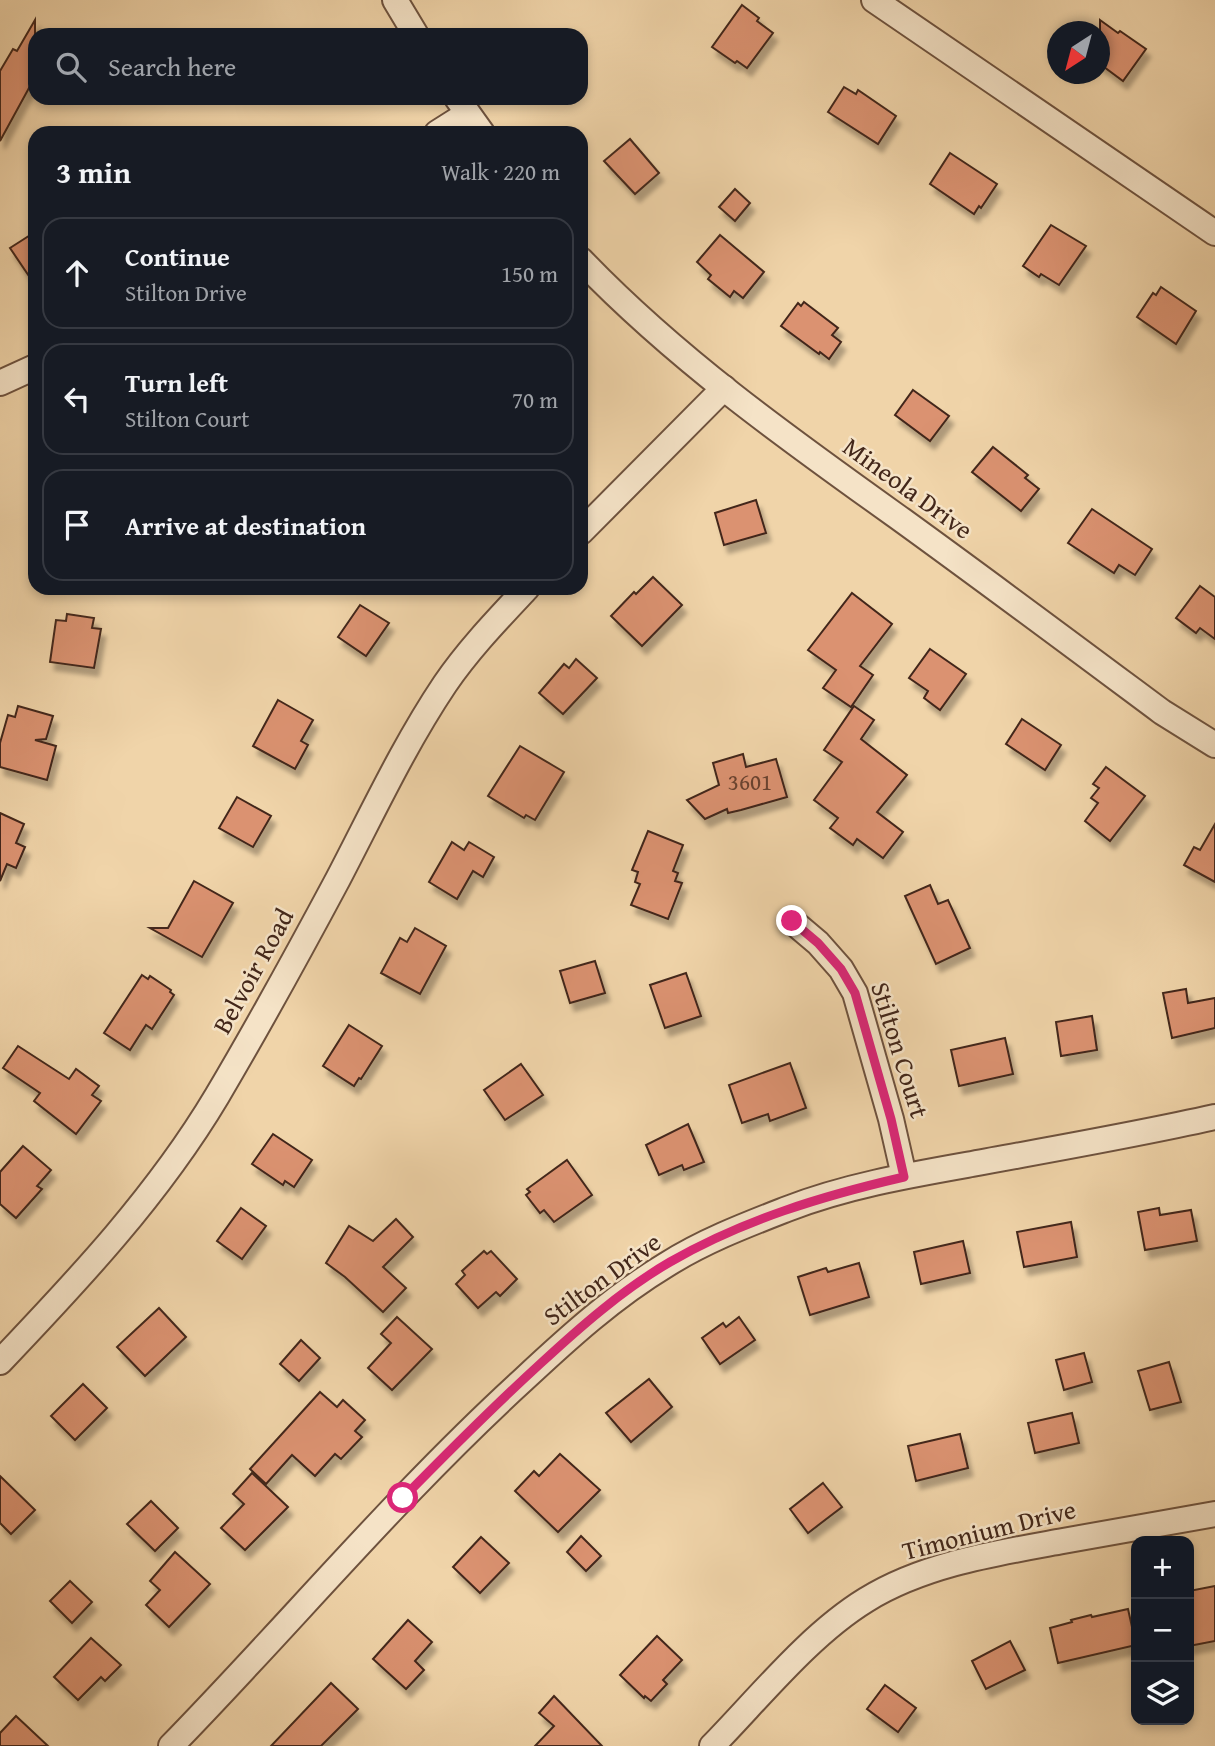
<!DOCTYPE html>
<html lang="en">
<head>
<meta charset="utf-8">
<style>
	body { margin:0; font-family:"Gentium Book Plus",serif; background:#20242c; color:#f1f3f6 }
	.controls { position:absolute; right:21px; bottom:21px; display:grid; overflow:hidden; border-radius:14px; box-shadow:0 4px 10px #0003 }
	.controls button { width:63px; height:63px; display:grid; place-items:center; padding:0; border:0; border-bottom:2px solid #363941; background:#171b24; color:#f1f3f6; font:35px sans-serif }
	.compass { position:absolute; left:1047px; top:21px; width:63px; height:63px; border-radius:50%; background:#171b24; box-shadow:0 4px 10px #0003; rotate:216deg }
	.stop { position:absolute; width:21px; height:21px; margin:-16px; border:5px solid #db2777; border-radius:50%; background:#fff }
	.stop.end { background:#db2777; border-color:#fff; box-shadow:0 2px 7px #0008 }
	.list { margin:0; padding:0; list-style:none }
	h2 { display:flex; justify-content:space-between; align-items:center; height:91px; margin:0; padding:0 28px; font-size:30px }
	h2 small { font-size:23px; font-weight:400; color:#9ea1a6 }
	.list li { display:grid; grid-template-columns:46px 1fr auto; gap:21px; align-items:center; box-sizing:border-box; height:112px; margin:0 14px 14px; padding:0 14px; border:2px solid #363941; border-radius:21px }
	.list b { display:block; font-size:26px; white-space:nowrap }
	.list p { margin:0; font-size:23px; white-space:nowrap; color:#9ea1a6 }
	.list em { font-size:23px; font-style:normal; color:#9ea1a6 }
	.icon { flex:none; width:38px; height:38px; fill:none; stroke:currentColor; stroke-width:2; stroke-linecap:round; stroke-linejoin:round }
	.map { position:relative; flex:none; width:1215px; height:1746px; overflow:hidden }
	.search { position:absolute; background:#171b24; box-shadow:0 4px 10px #0003; left:28px; top:28px; width:560px; height:77px; display:flex; align-items:center; gap:18px; box-sizing:border-box; padding:0 24px; border-radius:21px; color:#9ea1a6; font-size:26px }
	.panel { position:absolute; background:#171b24; box-shadow:0 4px 10px #0003; left:28px; top:126px; width:560px; height:469px; border-radius:21px }
	.map>svg:first-child { display:block }
	.building { fill:#db9271; stroke:#43271a; stroke-width:2; filter:url(#shadow) }
	.lines { fill:none; stroke-linecap:round; stroke-linejoin:round }
	.minor-casing { stroke:#6e523e; stroke-width:28 }
	.minor { stroke:#f5e3c7; stroke-width:24 }
	.route { stroke:#db2777; stroke-width:9 }
	.labels { text-anchor:middle; stroke-width:5; stroke-linejoin:round; paint-order:stroke }
	.number-label { font-size:23px; fill:#694230 }
	.street-label { font-size:26px; fill:#43271a; stroke:#f5e3c7 }
</style>
</head>
<body>
<div class="map">
<svg width="1215" height="1746" viewBox="0 0 1215 1746">
	<defs>
		<filter id="shadow"><feDropShadow dx="4.5" dy="8" stdDeviation="2" flood-color="#0004"/></filter>
	</defs>
	<rect width="100%" height="100%" fill="#f0d4a9"/>
	<filter id="stains"><feTurbulence type="fractalNoise" baseFrequency=".00286" numOctaves="4"/><feColorMatrix values="0 0 0 0 .2 0 0 0 0 .09 0 0 0 0 .02 0 0 0 .5 -.17"/></filter>
	<radialGradient id="worn" r=".72"><stop offset=".6" stop-color="#630" stop-opacity="0"/><stop offset="1" stop-color="#630" stop-opacity=".3"/></radialGradient>
	<!-- building -->
	<g class="building">
		<path d="M742,5L759,18L757,21L773,33L747,68L737,61L735,63L712,47Z"/>
		<path d="M35,20V77L0,141V71L13,49L17,51Z"/>
		<path d="M1100,20L1118,33L1120,31L1146,49L1123,81L1100,64Z"/>
		<path d="M844,87L856,94L858,90L896,116L878,144L828,112Z"/>
		<path d="M630,139L659,173L635,194L604,161Z"/>
		<path d="M950,153L997,184L981,208L979,206L974,214L930,184Z"/>
		<path d="M735,189L750,203L735,221L719,207Z"/>
		<path d="M1051,225L1086,246L1059,285L1041,274L1039,277L1023,266Z"/>
		<path d="M35,232V285L10,248Z"/>
		<path d="M720,235L764,272L743,298L734,291L730,297L708,279L711,275L697,262Z"/>
		<path d="M1161,287L1196,311L1176,344L1137,317L1153,293L1156,295Z"/>
		<path d="M804,302L838,328L832,335L841,342L829,359L820,352L819,354L781,326L798,303L801,306Z"/>
		<path d="M913,390L949,416L930,441L895,415Z"/>
		<path d="M993,447L1028,475L1025,478L1039,489L1021,511L972,472Z"/>
		<path d="M756,500L766,533L724,545L715,513Z"/>
		<path d="M1092,509L1152,549L1135,575L1119,565L1114,573L1068,543Z"/>
		<path d="M653,577L682,605L642,646L611,616L634,592L636,594Z"/>
		<path d="M1200,586L1215,597V639L1200,628L1196,633L1176,618Z"/>
		<path d="M852,593L892,624L860,666L873,675L851,707L823,688L836,670L808,650Z"/>
		<path d="M360,605L389,623L366,656L338,637Z"/>
		<path d="M67,614L94,618L92,628L101,629L94,668L50,662L56,620L66,621Z"/>
		<path d="M930,649L966,674L940,710L924,698L928,691L909,678Z"/>
		<path d="M576,659L597,678L563,714L539,693L564,664L569,668Z"/>
		<path d="M278,700L313,720L301,741L308,745L295,769L253,746Z"/>
		<path d="M18,706L53,716L46,739L35,740L56,746L47,780L0,767V743L8,715L15,717Z"/>
		<path d="M854,706L874,720L861,739L907,775L877,812L903,832L883,858L857,839L853,845L830,828L838,818L814,800L842,762L824,750Z"/>
		<path d="M1022,719L1061,745L1045,770L1006,744Z"/>
		<path d="M520,746L564,772L535,820L526,815L524,818L488,796Z"/>
		<path d="M743,754L746,767L776,759L787,797L741,810L728,813L727,809L705,819L687,800L719,785L713,763Z"/>
		<path d="M1106,767L1145,796L1110,841L1085,821L1098,803L1091,798L1099,788L1093,784Z"/>
		<path d="M237,797L271,816L253,847L219,828Z"/>
		<path d="M0,813L24,824L16,843L25,847L16,868L7,864L0,881Z"/>
		<path d="M1215,824V882L1184,865L1194,847L1200,850Z"/>
		<path d="M648,831L683,845L673,871L678,873L675,881L682,883L668,919L631,905L640,884L635,882L638,872L632,870Z"/>
		<path d="M452,842L464,850L469,842L494,857L483,877L473,871L457,899L429,882Z"/>
		<path d="M194,881L233,903L202,957L150,928H168Z"/>
		<path d="M930,885L938,904L948,900L970,948L936,964L905,896Z"/>
		<path d="M415,928L446,946L420,994L381,973L400,938L407,942Z"/>
		<path d="M595,961L605,993L570,1003L560,971Z"/>
		<path d="M686,973L701,1016L665,1028L650,985Z"/>
		<path d="M142,975L148,979L150,976L171,990L170,992L174,995L152,1029L146,1025L130,1050L104,1033Z"/>
		<path d="M1186,989L1188,1003L1215,998V1028L1172,1038L1163,993Z"/>
		<path d="M1092,1016L1097,1050L1061,1056L1056,1022Z"/>
		<path d="M349,1025L382,1046L361,1079L359,1078L354,1086L323,1066Z"/>
		<path d="M1005,1038L1013,1074L959,1086L951,1050Z"/>
		<path d="M18,1046L69,1079L76,1069L99,1086L92,1095L101,1101L76,1134L34,1101L40,1093L3,1068Z"/>
		<path d="M790,1063L806,1108L770,1121L768,1114L742,1123L729,1085Z"/>
		<path d="M521,1064L543,1095L505,1120L484,1090Z"/>
		<path d="M688,1124L704,1162L684,1170L682,1165L659,1175L646,1145Z"/>
		<path d="M273,1134L312,1160L294,1187L285,1181L283,1185L252,1164Z"/>
		<path d="M23,1146L51,1170L37,1186L42,1189L16,1218L0,1204V1172Z"/>
		<path d="M567,1160L592,1195L554,1222L544,1210L540,1213L526,1195L530,1192L527,1189Z"/>
		<path d="M241,1208L266,1226L242,1259L217,1241Z"/>
		<path d="M1159,1208L1160,1215L1191,1210L1197,1241L1145,1250L1138,1212Z"/>
		<path d="M396,1219L413,1237L383,1267L406,1288L383,1312L345,1277L326,1263L349,1226L373,1241Z"/>
		<path d="M1071,1222L1077,1257L1024,1267L1017,1232Z"/>
		<path d="M963,1241L970,1273L921,1284L914,1252Z"/>
		<path d="M484,1251L487,1254L491,1251L517,1279L500,1296L496,1292L478,1308L456,1284L465,1275L462,1271Z"/>
		<path d="M859,1263L869,1297L810,1315L798,1277L826,1268L828,1272Z"/>
		<path d="M159,1308L186,1337L145,1376L117,1347Z"/>
		<path d="M397,1317L432,1349L392,1390L368,1368L391,1343L381,1334Z"/>
		<path d="M739,1317L755,1340L720,1364L702,1338L723,1323L726,1327Z"/>
		<path d="M301,1340L320,1358L299,1381L280,1364Z"/>
		<path d="M1084,1353L1092,1382L1064,1390L1056,1360Z"/>
		<path d="M1169,1362L1181,1402L1150,1410L1138,1371Z"/>
		<path d="M649,1379L672,1407L631,1442L606,1413Z"/>
		<path d="M83,1384L107,1408L75,1440L51,1416Z"/>
		<path d="M320,1392L337,1407L343,1400L365,1420L355,1431L362,1437L341,1459L335,1454L315,1476L292,1455L266,1484L250,1469Z"/>
		<path d="M1072,1413L1079,1443L1035,1453L1028,1423Z"/>
		<path d="M960,1434L968,1468L916,1481L908,1446Z"/>
		<path d="M560,1454L600,1490L558,1532L515,1491L534,1471L539,1476Z"/>
		<path d="M252,1473L288,1507L245,1550L221,1528L244,1504L233,1494Z"/>
		<path d="M0,1476L35,1510L11,1534L0,1523Z"/>
		<path d="M823,1483L842,1507L808,1533L790,1509Z"/>
		<path d="M151,1501L178,1528L155,1551L127,1524Z"/>
		<path d="M581,1536L601,1556L586,1571L567,1552Z"/>
		<path d="M481,1537L509,1563L480,1593L453,1567Z"/>
		<path d="M175,1552L210,1584L169,1627L146,1605L160,1590L150,1581Z"/>
		<path d="M70,1581L92,1602L72,1623L50,1601Z"/>
		<path d="M1215,1586V1641L1189,1646V1591Z"/>
		<path d="M1128,1609L1136,1645L1058,1663L1050,1628L1072,1622L1071,1620L1091,1615L1092,1617Z"/>
		<path d="M408,1620L432,1642L415,1661L424,1670L406,1689L373,1659Z"/>
		<path d="M657,1636L682,1660L663,1680L667,1684L651,1701L645,1696L644,1698L620,1675Z"/>
		<path d="M91,1638L121,1665L105,1681L101,1677L78,1700L54,1677Z"/>
		<path d="M1010,1641L1025,1670L986,1689L972,1661Z"/>
		<path d="M331,1683L358,1709L321,1746H271Z"/>
		<path d="M885,1685L916,1708L898,1732L867,1709Z"/>
		<path d="M554,1696L602,1746H535L554,1726L539,1713Z"/>
		<path d="M16,1716L48,1746H0V1733Z"/>
	</g>
	<g class="lines">
		<!-- minor casing -->
		<g class="minor-casing">
			<g id="minor">
				<path d="M395,0L416,35"/>
				<path d="M874,0L1215,233"/>
				<path d="M457,98L482,133"/>
				<path d="M437,133L467,114"/>
				<path d="M581,260C677,360 790,440 902,520C989,583 1076,648 1162,712L1215,745"/>
				<path d="M0,383L35,367"/>
				<path d="M581,532L724,388"/>
				<path d="M792,921L818,943L841,969L855,993L891,1119L904,1176"/>
				<path d="M0,1362C79,1279 158,1195 217,1096C259,1025 299,952 338,879C372,814 404,745 445,684C469,649 498,619 527,588"/>
				<path d="M171,1746C289,1625 398,1494 523,1380C568,1338 613,1297 666,1265C704,1241 746,1225 787,1209C846,1186 910,1175 972,1164C1053,1149 1135,1135 1215,1117"/>
				<path d="M712,1746C759,1698 809,1635 866,1600C924,1564 997,1553 1063,1541C1114,1532 1164,1523 1215,1514"/>
			</g>
		</g>
		<!-- minor -->
		<use href="#minor" class="minor"/>
	</g>
	<g class="lines">
		<!-- route -->
		<path class="route" d="M403,1498C448,1452 493,1407 540,1364C580,1327 622,1290 670,1262C743,1220 822,1196 904,1177L891,1119L855,993L841,969L818,943L792,921"/>
	</g>
	<g class="labels">
		<!-- number labels -->
		<g class="number-label">
			<text x="750" y="790">3601</text>
		</g>
		<!-- street labels -->
		<g class="street-label">
			<text transform="translate(908 488) rotate(36)" y="9">Mineola Drive</text>
			<text transform="translate(253 971) rotate(-61)" y="9">Belvoir Road</text>
			<text transform="translate(900 1050) rotate(73)" y="9">Stilton Court</text>
			<text transform="translate(602 1279) rotate(-36)" y="9">Stilton Drive</text>
			<text transform="translate(989 1530) rotate(-14)" y="9">Timonium Drive</text>
		</g>
	</g>
	<rect width="100%" height="100%" filter="url(#stains)"/>
	<rect width="100%" height="100%" fill="url(#worn)"/>
</svg>
<div class="controls">
<button>+</button>
<button>−</button>
<button><svg class="icon" aria-label="layers" viewBox="0 0 24 24"><path d="M12 4l9 5-9 5-9-5zM3 14l9 5 9-5"/></svg></button>
</div>
<svg class="compass" viewBox="-18 -18 36 36"><path d="M0-13l5 13h-10z" fill="#e53935"/><path d="M0 13l5-13h-10z" fill="#9ea1a6"/></svg>
<div class="stop" style="left:403px;top:1498px"></div>
<div class="stop end" style="left:792px;top:921px"></div>
<div class="search"><svg class="icon" aria-label="search" viewBox="0 0 24 24"><circle cx="10" cy="10" r="6"/><path d="M15 15l6 6"/></svg>Search here</div>
<section class="panel">
<h2>3 min<small>Walk · 220 m</small></h2>
<ul class="list">
<li><svg class="icon" aria-label="ahead" viewBox="0 0 24 24"><path d="M12 20V5M6 11l6-6 6 6"/></svg><div><b>Continue</b><p>Stilton Drive</p></div><em>150 m</em></li>
<li><svg class="icon" aria-label="left" viewBox="0 0 24 24"><path d="M17 20v-9H6M10 6l-5 5 5 5"/></svg><div><b>Turn left</b><p>Stilton Court</p></div><em>70 m</em></li>
<li><svg class="icon" aria-label="arrive" viewBox="0 0 24 24"><path d="M6 21V4h12l-3 4 3 4H6"/></svg><div><b>Arrive at destination</b></div></li>
</ul>
</section>
</div>
</body>
</html>
